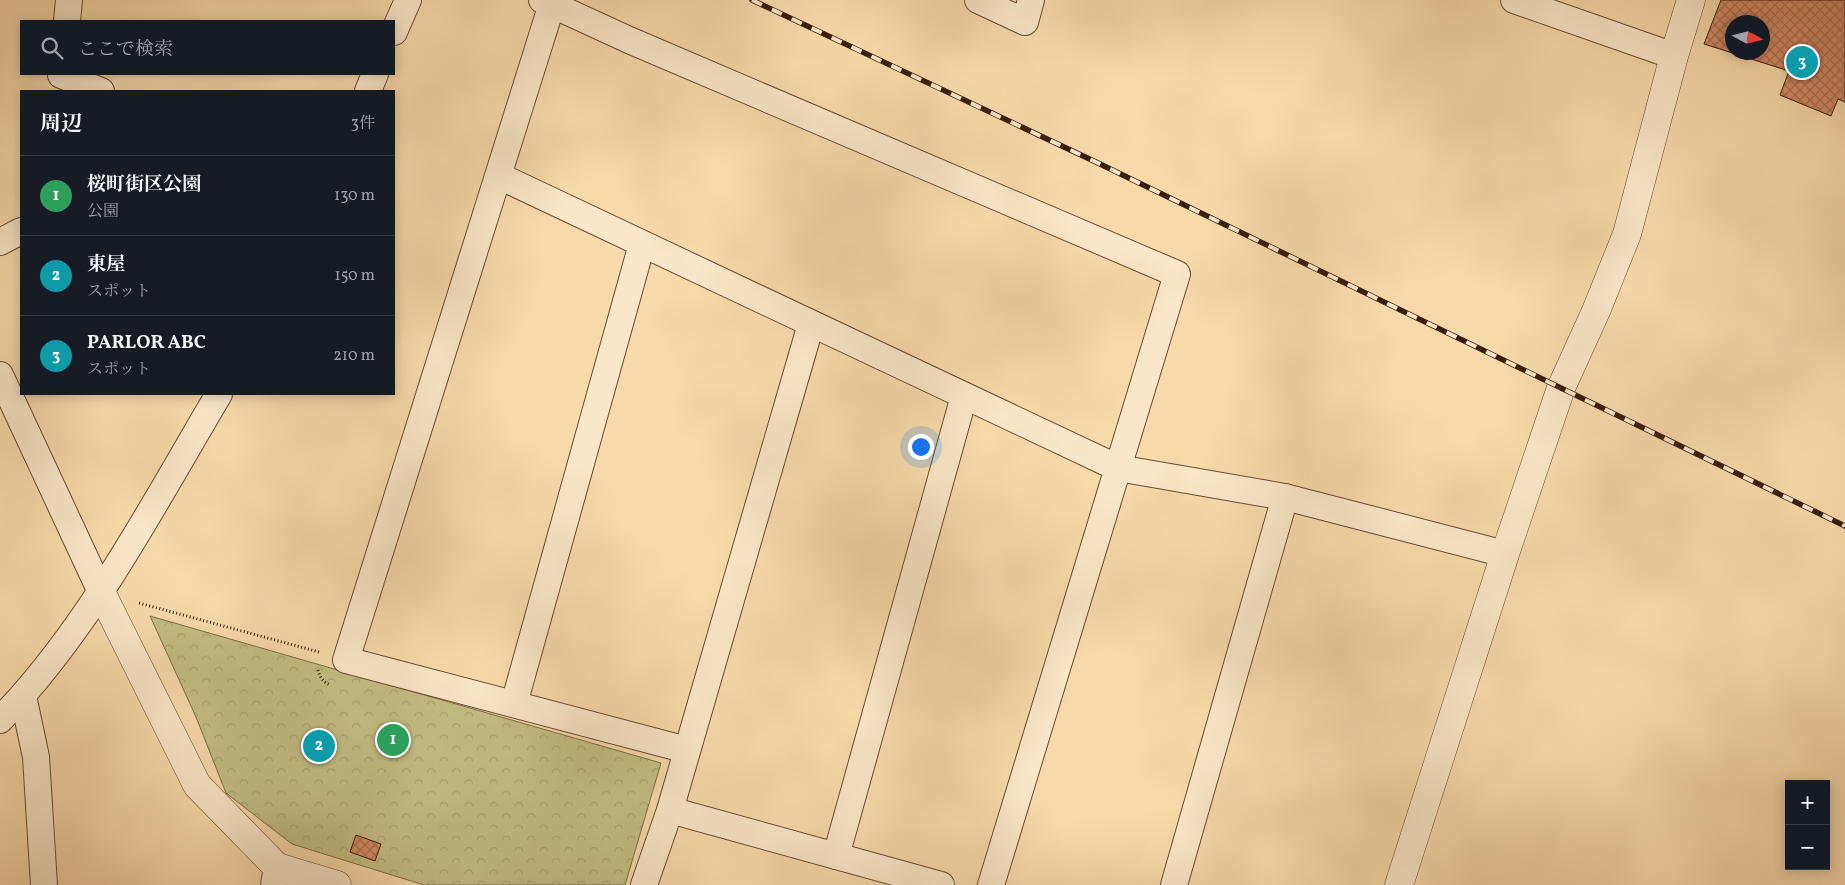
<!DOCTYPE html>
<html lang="ja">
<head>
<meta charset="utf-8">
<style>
	body { margin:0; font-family:Vollkorn,"Noto Serif JP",serif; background:#242831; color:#f1f3f6 }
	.controls { position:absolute; right:15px; bottom:15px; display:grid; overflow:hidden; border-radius:0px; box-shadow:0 2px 12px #0003 }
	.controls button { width:45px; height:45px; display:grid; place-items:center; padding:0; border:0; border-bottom:1px solid #363941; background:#171b24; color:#f1f3f6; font:25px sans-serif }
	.compass { position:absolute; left:1725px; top:15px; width:45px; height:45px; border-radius:50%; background:#171b24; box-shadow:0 2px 12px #0003; rotate:97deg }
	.you { position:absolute; left:920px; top:446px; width:18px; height:18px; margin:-12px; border:4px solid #fff; border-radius:50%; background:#1a73e8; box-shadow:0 0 0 8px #1a73e833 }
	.badge { display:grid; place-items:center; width:32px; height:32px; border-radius:50%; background:#d93025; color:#fff; font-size:16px; font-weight:700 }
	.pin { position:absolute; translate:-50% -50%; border:2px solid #fff; box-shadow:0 1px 5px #0006 }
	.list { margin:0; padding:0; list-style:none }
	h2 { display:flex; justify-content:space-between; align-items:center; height:65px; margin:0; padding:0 20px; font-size:21px }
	h2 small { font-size:16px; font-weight:400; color:#9ea1a6 }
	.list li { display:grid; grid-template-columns:32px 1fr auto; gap:15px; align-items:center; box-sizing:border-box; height:80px; padding:0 20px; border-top:1px solid #363941 }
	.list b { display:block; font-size:19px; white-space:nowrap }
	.list p { margin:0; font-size:16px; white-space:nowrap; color:#9ea1a6 }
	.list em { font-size:16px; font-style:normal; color:#9ea1a6 }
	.icon { flex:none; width:28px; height:28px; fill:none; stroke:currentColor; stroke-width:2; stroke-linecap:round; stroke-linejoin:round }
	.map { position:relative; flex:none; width:1845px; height:885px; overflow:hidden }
	.search { position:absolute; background:#171b24; box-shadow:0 2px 12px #0003; left:20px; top:20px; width:375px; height:55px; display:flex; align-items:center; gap:12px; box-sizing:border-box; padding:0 18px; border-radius:0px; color:#9ea1a6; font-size:19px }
	.panel { position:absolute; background:#171b24; box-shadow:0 2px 12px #0003; left:20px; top:90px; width:375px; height:305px; border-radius:0px }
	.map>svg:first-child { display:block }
	.park { fill:url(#park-crowns); stroke:#7e6e48 }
	.building { fill:url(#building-cross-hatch); stroke:#3a1d0c; fill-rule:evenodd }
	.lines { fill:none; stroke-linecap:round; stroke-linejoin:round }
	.minor-casing { stroke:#694c34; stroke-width:28 }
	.tertiary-casing { stroke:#694c34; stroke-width:29 }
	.path { stroke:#3a1d0c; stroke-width:3; stroke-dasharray:1 2.5; stroke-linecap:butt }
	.minor { stroke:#fae6c8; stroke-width:26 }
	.tertiary { stroke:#fae6c8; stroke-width:28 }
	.rail-casing { stroke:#3a1d0c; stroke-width:5.5 }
	.rail { stroke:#fae6c8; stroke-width:4; stroke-dasharray:11; stroke-linecap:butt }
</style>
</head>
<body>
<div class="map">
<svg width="1845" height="885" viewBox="0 0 1845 885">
	<defs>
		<pattern id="park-crowns" width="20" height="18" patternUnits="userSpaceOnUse" patternTransform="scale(1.25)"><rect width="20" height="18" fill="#c3be84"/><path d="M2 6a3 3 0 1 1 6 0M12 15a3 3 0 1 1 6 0" fill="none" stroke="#a8a371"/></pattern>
		<pattern id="building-cross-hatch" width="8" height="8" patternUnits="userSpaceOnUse" patternTransform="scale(1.25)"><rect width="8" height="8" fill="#d38a66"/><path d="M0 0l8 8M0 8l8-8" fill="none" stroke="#ac7052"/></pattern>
	</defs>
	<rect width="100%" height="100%" fill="#f7d9aa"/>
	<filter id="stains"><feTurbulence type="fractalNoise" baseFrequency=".004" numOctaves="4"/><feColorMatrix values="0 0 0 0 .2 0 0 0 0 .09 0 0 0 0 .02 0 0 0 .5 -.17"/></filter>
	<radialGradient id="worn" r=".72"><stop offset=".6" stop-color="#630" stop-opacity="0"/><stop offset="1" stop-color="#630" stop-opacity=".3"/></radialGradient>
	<!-- park -->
	<path class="park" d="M150,616L661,763L625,885H424L292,844L226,793L196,717Z"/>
	<!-- building -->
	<g class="building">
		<path d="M1721,0H1845V102L1838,99L1831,116L1780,95L1789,71L1704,44ZM1732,22H1762V52H1732Z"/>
		<path d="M314,739L326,741L323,754L311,751Z"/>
		<path d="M356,835L381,844L375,861L350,852Z"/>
	</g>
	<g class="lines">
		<!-- minor casing -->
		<g class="minor-casing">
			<g id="minor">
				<path d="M542,0L629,40L1177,274L991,885"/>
				<path d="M978,0L1025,22L1031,0"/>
				<path d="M1514,0L1674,56"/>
				<path d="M552,4L346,660L687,750"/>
				<path d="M67,21L69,0"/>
				<path d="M394,32L408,0"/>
				<path d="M61,75L101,91"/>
				<path d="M368,91L375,74"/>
				<path d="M499,176L1118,468L1285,497L1505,554"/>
				<path d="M0,242L21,231"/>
				<path d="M0,375L101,592"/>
				<path d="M23,696L36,757L44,885"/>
				<path d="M514,704L642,244"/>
				<path d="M0,720C90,627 153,505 219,394"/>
				<path d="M670,810L941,885"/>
				<path d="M836,856L964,396"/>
				<path d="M274,885L277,867"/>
				<path d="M644,885L670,810L811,324"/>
				<path d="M1174,885L1285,497"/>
			</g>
		</g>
		<!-- tertiary casing -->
		<g class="tertiary-casing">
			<g id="tertiary">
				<path d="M101,592L197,785L277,867L337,885"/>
				<path d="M1399,885L1505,554L1561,388L1596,311L1627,234L1674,56L1691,0"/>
			</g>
		</g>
		<!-- path -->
		<g class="path">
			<path d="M139,603L319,652"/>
			<path d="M318,670C320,677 323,683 331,685"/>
		</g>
		<!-- minor -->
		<use href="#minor" class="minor"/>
		<!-- tertiary -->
		<use href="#tertiary" class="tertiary"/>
		<!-- rail casing -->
		<g class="rail-casing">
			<path id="rail" d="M752,0L1098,163L1845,526"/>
		</g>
		<!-- rail -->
		<use href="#rail" class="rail"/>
	</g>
	<rect width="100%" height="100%" filter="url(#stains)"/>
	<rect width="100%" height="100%" fill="url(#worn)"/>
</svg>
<div class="controls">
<button>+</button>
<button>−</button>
</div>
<svg class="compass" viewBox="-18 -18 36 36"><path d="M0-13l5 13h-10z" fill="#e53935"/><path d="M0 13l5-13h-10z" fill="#9ea1a6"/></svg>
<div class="you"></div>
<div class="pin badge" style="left:393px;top:740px;background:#2e9e5b">1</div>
<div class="pin badge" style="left:319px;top:746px;background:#0f9aa8">2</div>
<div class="pin badge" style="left:1802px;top:62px;background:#0f9aa8">3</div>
<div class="search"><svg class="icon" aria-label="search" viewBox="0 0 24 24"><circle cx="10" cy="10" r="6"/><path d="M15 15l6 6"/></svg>ここで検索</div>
<section class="panel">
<h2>周辺<small>3件</small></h2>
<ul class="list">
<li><span class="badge" style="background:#2e9e5b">1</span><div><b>桜町街区公園</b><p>公園</p></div><em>130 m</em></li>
<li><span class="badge" style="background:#0f9aa8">2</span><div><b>東屋</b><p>スポット</p></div><em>150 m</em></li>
<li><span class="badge" style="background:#0f9aa8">3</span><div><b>PARLOR ABC</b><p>スポット</p></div><em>210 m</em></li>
</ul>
</section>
</div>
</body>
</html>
